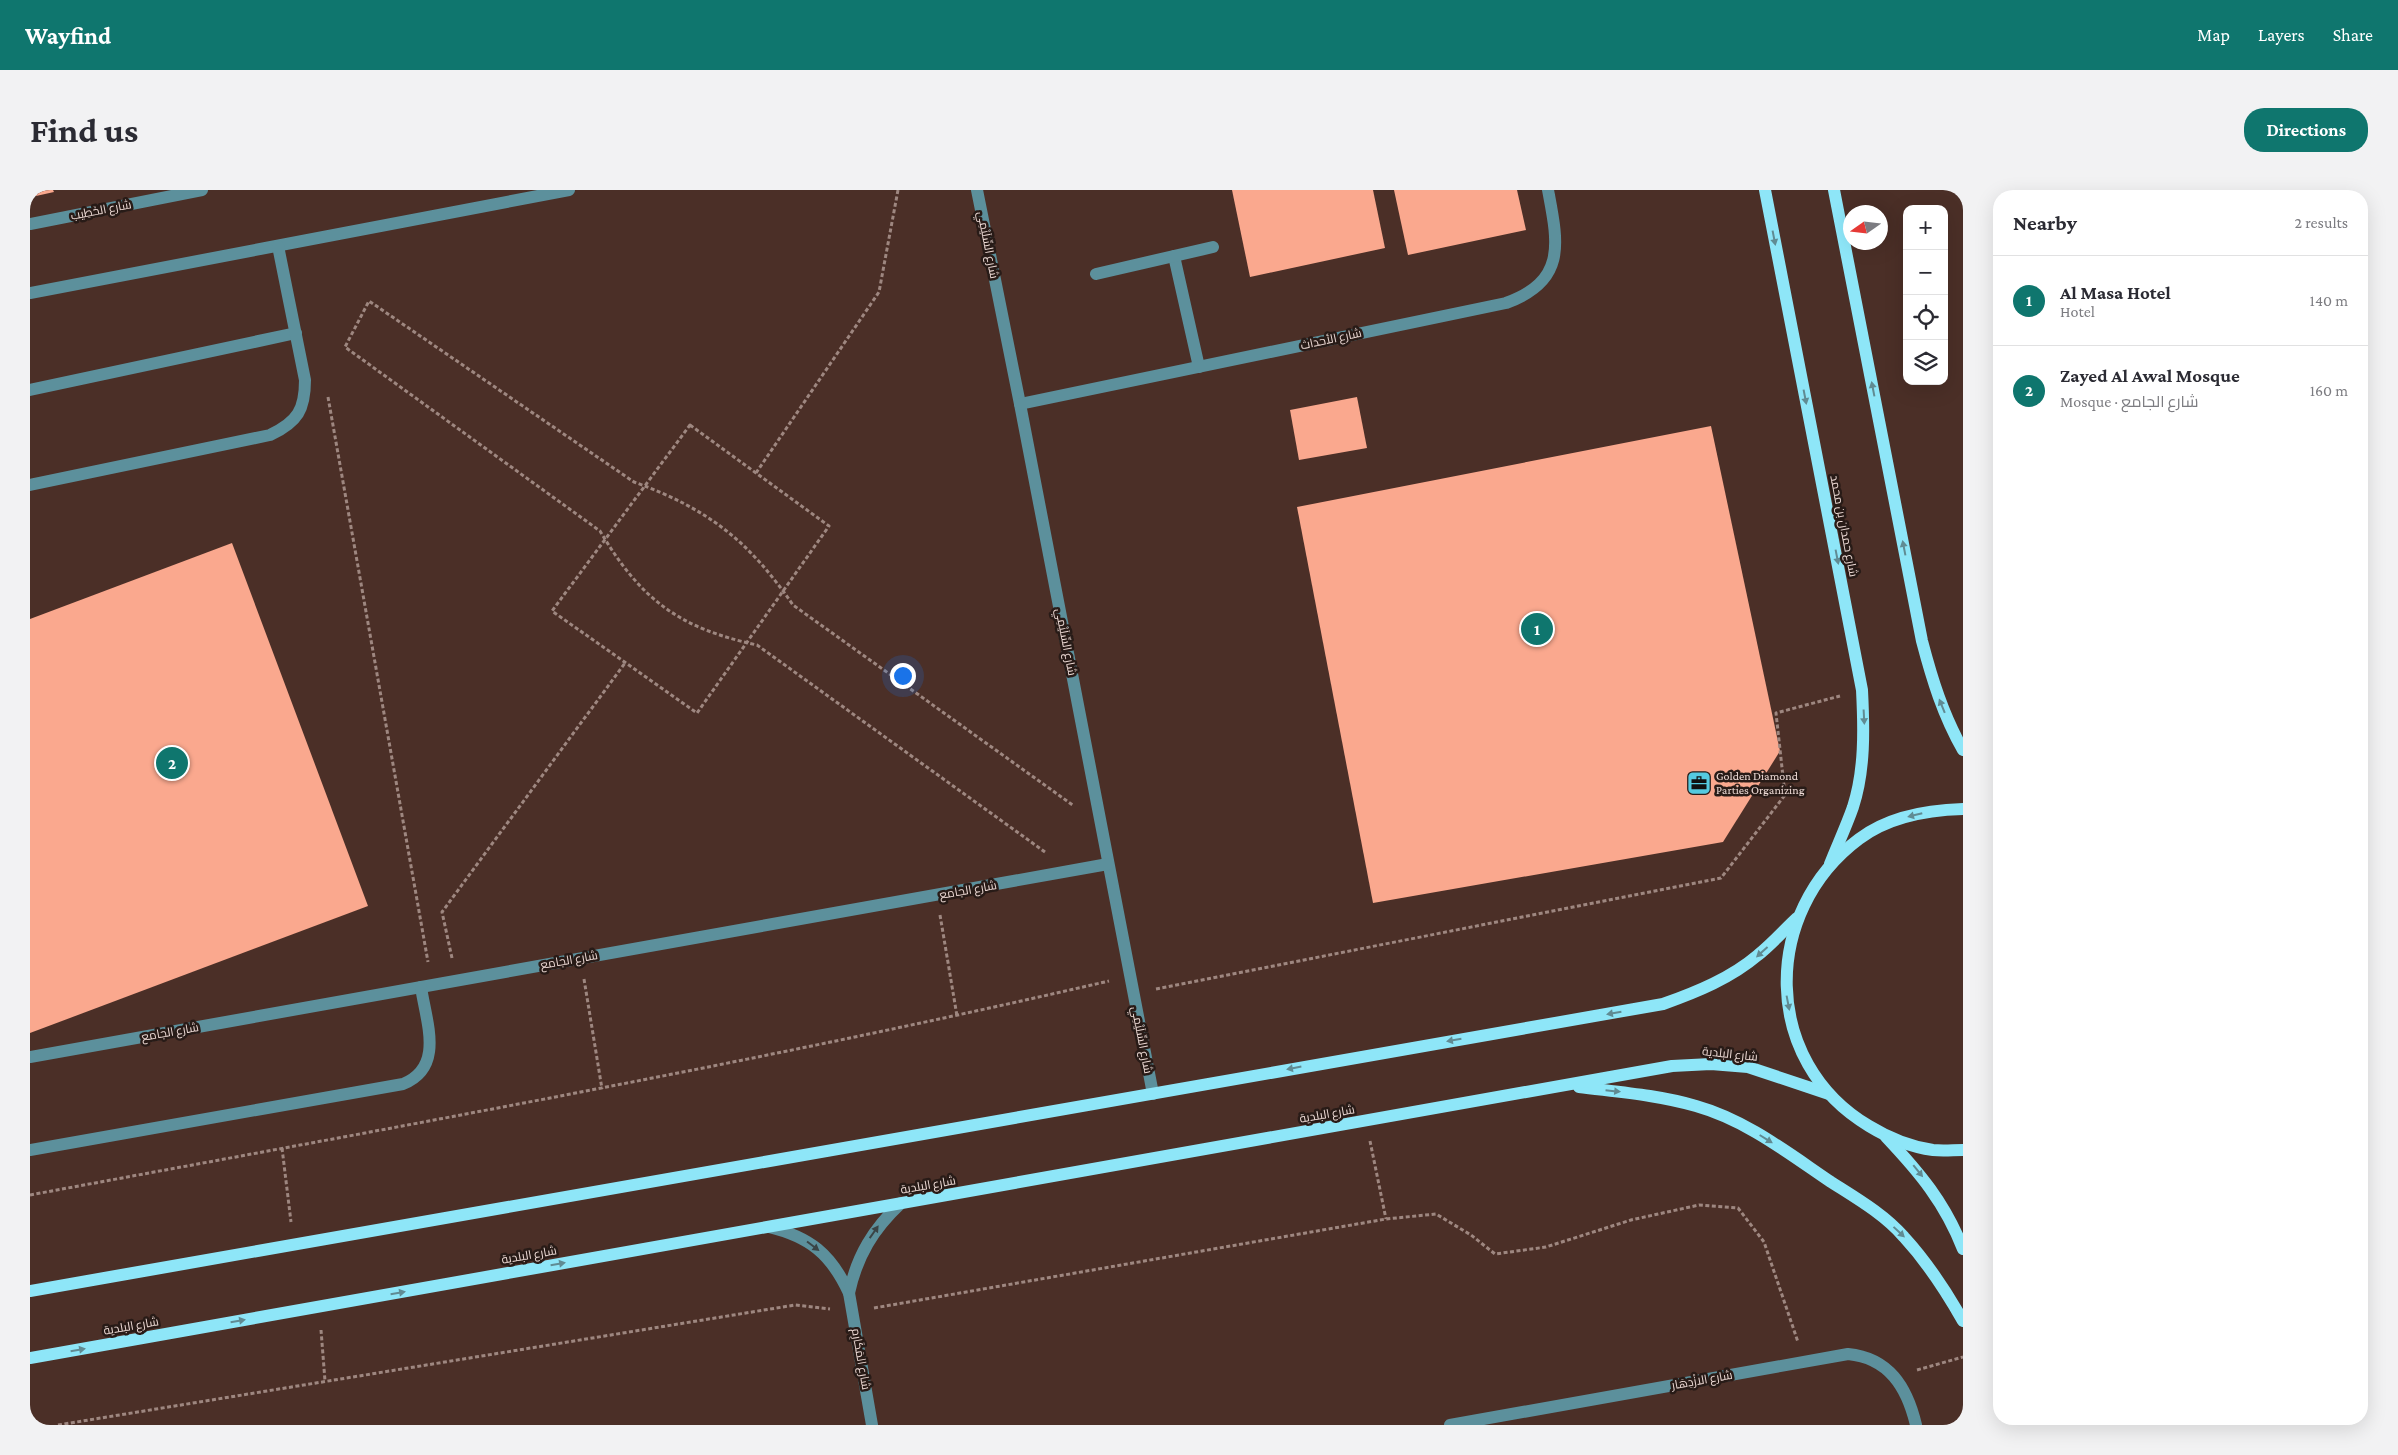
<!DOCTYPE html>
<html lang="en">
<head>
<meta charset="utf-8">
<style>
	body { margin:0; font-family:"Crimson Pro",Cairo,serif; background:#f2f2f3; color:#2b2b33 }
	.controls { position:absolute; right:15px; top:15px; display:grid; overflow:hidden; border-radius:10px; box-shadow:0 5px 20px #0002 }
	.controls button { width:45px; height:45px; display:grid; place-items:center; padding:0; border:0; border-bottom:1px solid #e1e1e2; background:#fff; color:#2b2b33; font:25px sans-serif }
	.compass { position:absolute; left:1813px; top:15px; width:45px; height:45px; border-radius:50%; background:#fff; box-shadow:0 5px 20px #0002; rotate:256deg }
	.you { position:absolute; left:872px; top:485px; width:18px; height:18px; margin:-12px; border:4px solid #fff; border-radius:50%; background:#1a73e8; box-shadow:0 0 0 8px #1a73e833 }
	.badge { display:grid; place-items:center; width:32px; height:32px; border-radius:50%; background:#0f766e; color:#fff; font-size:16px; font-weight:700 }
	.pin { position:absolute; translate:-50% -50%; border:2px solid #fff; box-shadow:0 1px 5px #0006 }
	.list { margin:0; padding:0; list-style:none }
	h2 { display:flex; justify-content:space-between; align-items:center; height:65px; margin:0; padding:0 20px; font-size:21px }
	h2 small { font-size:16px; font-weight:400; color:#7c7c81 }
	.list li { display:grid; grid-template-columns:32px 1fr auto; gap:15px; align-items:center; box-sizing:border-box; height:90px; padding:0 20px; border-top:1px solid #e1e1e2 }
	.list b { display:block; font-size:19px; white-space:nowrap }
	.list p { margin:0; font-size:16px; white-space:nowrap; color:#7c7c81 }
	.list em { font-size:16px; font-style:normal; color:#7c7c81 }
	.icon { flex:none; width:28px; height:28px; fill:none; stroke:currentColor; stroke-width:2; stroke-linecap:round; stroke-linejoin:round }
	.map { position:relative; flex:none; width:1933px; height:1235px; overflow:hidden; border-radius:20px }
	header { display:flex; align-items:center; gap:30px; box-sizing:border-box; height:70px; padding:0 25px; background:#0f766e; color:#fff }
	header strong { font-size:24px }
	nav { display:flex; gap:28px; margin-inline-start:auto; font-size:18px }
	.intro { display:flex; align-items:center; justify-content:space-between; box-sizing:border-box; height:120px; padding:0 30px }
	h1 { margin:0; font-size:35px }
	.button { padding:12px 22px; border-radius:20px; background:#0f766e; color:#fff; font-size:18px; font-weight:700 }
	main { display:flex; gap:30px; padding:0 30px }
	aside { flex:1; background:#fff; border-radius:20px; box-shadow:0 5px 20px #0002 }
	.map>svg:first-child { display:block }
	.building { fill:#faa88e }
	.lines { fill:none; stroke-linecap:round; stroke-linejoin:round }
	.path { stroke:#9e8780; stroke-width:3; stroke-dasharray:4 2.5; stroke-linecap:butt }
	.minor { stroke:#5c909c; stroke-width:12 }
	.major { stroke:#8ee6f8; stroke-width:12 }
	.oneway { fill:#608b93 }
	.oneway2 { fill:#3a4446 }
	.labels { text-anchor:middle; stroke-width:5; stroke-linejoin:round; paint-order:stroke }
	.street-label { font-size:12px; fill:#eddad5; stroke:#281b17 }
	.poi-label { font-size:12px; fill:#eddad5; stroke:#281b17; text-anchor:start }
</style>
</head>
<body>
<header>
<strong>Wayfind</strong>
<nav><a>Map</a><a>Layers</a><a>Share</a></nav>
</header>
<div class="intro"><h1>Find us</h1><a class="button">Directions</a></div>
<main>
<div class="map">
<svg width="1933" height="1235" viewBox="0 0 1933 1235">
	<rect width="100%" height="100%" fill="#4b2f27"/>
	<!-- building -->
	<g class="building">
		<path d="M4,0H23L24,2L6,6Z"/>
		<path d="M1202,0H1343L1355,58L1220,87Z"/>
		<path d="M1364,0H1487L1496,40L1378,65Z"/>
		<path d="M1327,207L1337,258L1269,270L1260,220Z"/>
		<path d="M1681,236L1750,561L1693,652L1343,713L1267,317Z"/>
		<path d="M202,353L338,716L0,843V429Z"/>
	</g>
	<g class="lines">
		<!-- path -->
		<g class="path">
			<path d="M298,207L398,772"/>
			<path d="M660,235L799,336L667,523L522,421Z"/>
			<path d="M726,283L849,102L868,0"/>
			<path d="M1015,662L727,455C649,438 611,410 570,341L315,157L339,111L604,292C678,319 718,350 763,415L1044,616"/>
			<path d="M910,725L927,826"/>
			<path d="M422,768L412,722L595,473"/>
			<path d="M554,789L572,899"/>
			<path d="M1126,799L1691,688L1755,605L1746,523L1810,506"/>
			<path d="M1340,951L1356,1029"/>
			<path d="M252,958L261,1032"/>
			<path d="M0,1005C361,938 721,874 1079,791"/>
			<path d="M844,1118L1356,1029L1406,1024L1441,1045L1465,1064L1516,1057L1601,1030L1669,1015L1708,1018L1734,1052L1768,1152"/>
			<path d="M291,1140L295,1191"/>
			<path d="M1887,1180L1933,1167"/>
			<path d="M28,1235L765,1115L800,1119"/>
		</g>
		<!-- minor -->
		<g class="minor">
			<path d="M947,0L990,214L1123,904"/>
			<path d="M0,34L172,0"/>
			<path d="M1144,66L1169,177"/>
			<path d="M1066,84L1183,57"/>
			<path d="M0,103L539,0"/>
			<path d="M0,200L266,143"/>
			<path d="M990,214L1476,113C1537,91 1528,53 1518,0"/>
			<path d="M0,295L240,245C268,232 275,219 275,190L248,56"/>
			<path d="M0,867L1078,674"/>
			<path d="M0,960L373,894C415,877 396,832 391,797"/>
			<path d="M739,1037C780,1047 801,1064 819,1103L842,1235"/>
			<path d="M819,1103C827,1066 843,1039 871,1013"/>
			<path d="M1420,1235L1818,1164C1859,1168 1877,1197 1886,1235"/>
		</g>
		<!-- major -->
		<g class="major">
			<path d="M1735,0L1832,500C1834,539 1835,580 1823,617C1816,637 1807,656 1800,674"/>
			<path d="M1804,0L1892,451C1902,489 1913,525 1933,560"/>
			<path d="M1933,619C1897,620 1858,627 1829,649C1731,722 1731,872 1839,936C1857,947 1881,957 1903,960C1913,961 1923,960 1933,960"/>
			<path d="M1549,897C1588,902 1628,905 1666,916C1716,930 1758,963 1801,992C1826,1008 1854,1024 1874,1047C1897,1072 1916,1101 1933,1131"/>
			<path d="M1856,947C1890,983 1915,1013 1933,1059"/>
			<path d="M0,1101L1633,814C1667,802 1701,788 1728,765C1742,754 1754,740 1767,728"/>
			<path d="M0,1168L1642,876L1681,874L1718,877L1799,904"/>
		</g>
	</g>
	<!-- one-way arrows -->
	<defs><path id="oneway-solid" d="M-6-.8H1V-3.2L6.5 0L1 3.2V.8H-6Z" transform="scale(1.25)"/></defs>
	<g class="oneway">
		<use href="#oneway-solid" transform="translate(1744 48) rotate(79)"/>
		<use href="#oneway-solid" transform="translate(1843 199) rotate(-101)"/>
		<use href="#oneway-solid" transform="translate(1775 207) rotate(79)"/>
		<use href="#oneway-solid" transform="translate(1874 358) rotate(-101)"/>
		<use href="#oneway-solid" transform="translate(1807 367) rotate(79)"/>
		<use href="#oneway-solid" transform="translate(1912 516) rotate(-112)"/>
		<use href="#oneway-solid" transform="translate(1834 527) rotate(87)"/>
		<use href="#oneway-solid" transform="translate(1885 625) rotate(166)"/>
		<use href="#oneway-solid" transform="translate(1732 762) rotate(138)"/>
		<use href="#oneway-solid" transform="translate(1758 813) rotate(79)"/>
		<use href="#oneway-solid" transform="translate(1584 823) rotate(170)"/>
		<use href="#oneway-solid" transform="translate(1424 850) rotate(170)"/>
		<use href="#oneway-solid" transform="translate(1264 878) rotate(169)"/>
		<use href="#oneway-solid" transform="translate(1583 901) rotate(6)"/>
		<use href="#oneway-solid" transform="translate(1736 949) rotate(32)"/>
		<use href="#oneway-solid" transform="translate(1888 981) rotate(51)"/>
		<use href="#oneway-solid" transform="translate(1869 1042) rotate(43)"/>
		<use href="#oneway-solid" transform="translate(528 1074) rotate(-10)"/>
		<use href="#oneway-solid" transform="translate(368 1103) rotate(-10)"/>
		<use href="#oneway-solid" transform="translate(208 1131) rotate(-10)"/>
		<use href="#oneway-solid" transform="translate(48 1160) rotate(-10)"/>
	</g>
	<g class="oneway2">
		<use href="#oneway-solid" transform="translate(844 1042) rotate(-55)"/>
		<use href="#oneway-solid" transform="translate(783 1056) rotate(37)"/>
	</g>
	<!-- icons -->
	<defs>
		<g id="office-square" transform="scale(1.25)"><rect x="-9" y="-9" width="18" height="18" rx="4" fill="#55cae0" stroke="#281b17"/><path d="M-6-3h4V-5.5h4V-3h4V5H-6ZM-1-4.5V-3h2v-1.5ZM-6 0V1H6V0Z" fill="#111"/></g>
	</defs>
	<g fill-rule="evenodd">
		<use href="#office-square" x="1669" y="593"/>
	</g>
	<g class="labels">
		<!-- street labels -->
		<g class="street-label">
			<text transform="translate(71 20) rotate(-11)" y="4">شارع الخَطِيب</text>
			<text transform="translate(958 55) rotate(79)" y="4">شارع السِّلَيْمِي</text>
			<text transform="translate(1301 149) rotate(-12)" y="4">شارع الأحداث</text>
			<text transform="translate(1814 336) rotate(79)" y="4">شارع حمدان بن محمد</text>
			<text transform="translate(1036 452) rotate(79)" y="4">شارع السِّلَيْمِي</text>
			<text transform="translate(938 700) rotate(-10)" y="4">شارع الجامع</text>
			<text transform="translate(539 770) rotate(-10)" y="4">شارع الجامع</text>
			<text transform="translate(140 842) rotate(-10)" y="4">شارع الجامع</text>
			<text transform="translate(1112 850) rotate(79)" y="4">شارع السِّلَيْمِي</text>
			<text transform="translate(1700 864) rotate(6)" y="4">شارع البلدية</text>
			<text transform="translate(1297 924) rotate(-10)" y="4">شارع البلدية</text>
			<text transform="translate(898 995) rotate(-10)" y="4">شارع البلدية</text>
			<text transform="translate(499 1065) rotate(-10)" y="4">شارع البلدية</text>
			<text transform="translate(101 1136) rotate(-10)" y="4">شارع البلدية</text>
			<text transform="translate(831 1169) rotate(80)" y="4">شارع المَكَارِم</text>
			<text transform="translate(1672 1190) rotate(-10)" y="4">شارع الازْدِهَار</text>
		</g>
		<!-- poi labels -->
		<g class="poi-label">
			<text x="1686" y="590">Golden Diamond<tspan x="1686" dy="14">Parties Organizing</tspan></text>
		</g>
	</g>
</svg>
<div class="controls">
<button>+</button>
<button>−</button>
<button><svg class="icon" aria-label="locate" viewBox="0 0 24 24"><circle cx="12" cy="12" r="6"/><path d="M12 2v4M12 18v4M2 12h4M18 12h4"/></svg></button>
<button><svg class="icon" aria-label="layers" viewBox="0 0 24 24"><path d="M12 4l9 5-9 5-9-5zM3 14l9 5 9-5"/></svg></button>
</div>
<svg class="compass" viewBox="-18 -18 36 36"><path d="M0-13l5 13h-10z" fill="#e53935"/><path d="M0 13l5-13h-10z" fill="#7c7c81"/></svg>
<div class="you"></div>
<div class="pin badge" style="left:1507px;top:439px">1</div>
<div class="pin badge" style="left:142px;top:573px">2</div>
</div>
<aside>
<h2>Nearby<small>2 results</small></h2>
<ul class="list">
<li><span class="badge">1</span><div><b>Al Masa Hotel</b><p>Hotel</p></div><em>140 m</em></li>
<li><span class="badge">2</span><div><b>Zayed Al Awal Mosque</b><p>Mosque · شارع الجامع</p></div><em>160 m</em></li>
</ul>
</aside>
</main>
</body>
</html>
